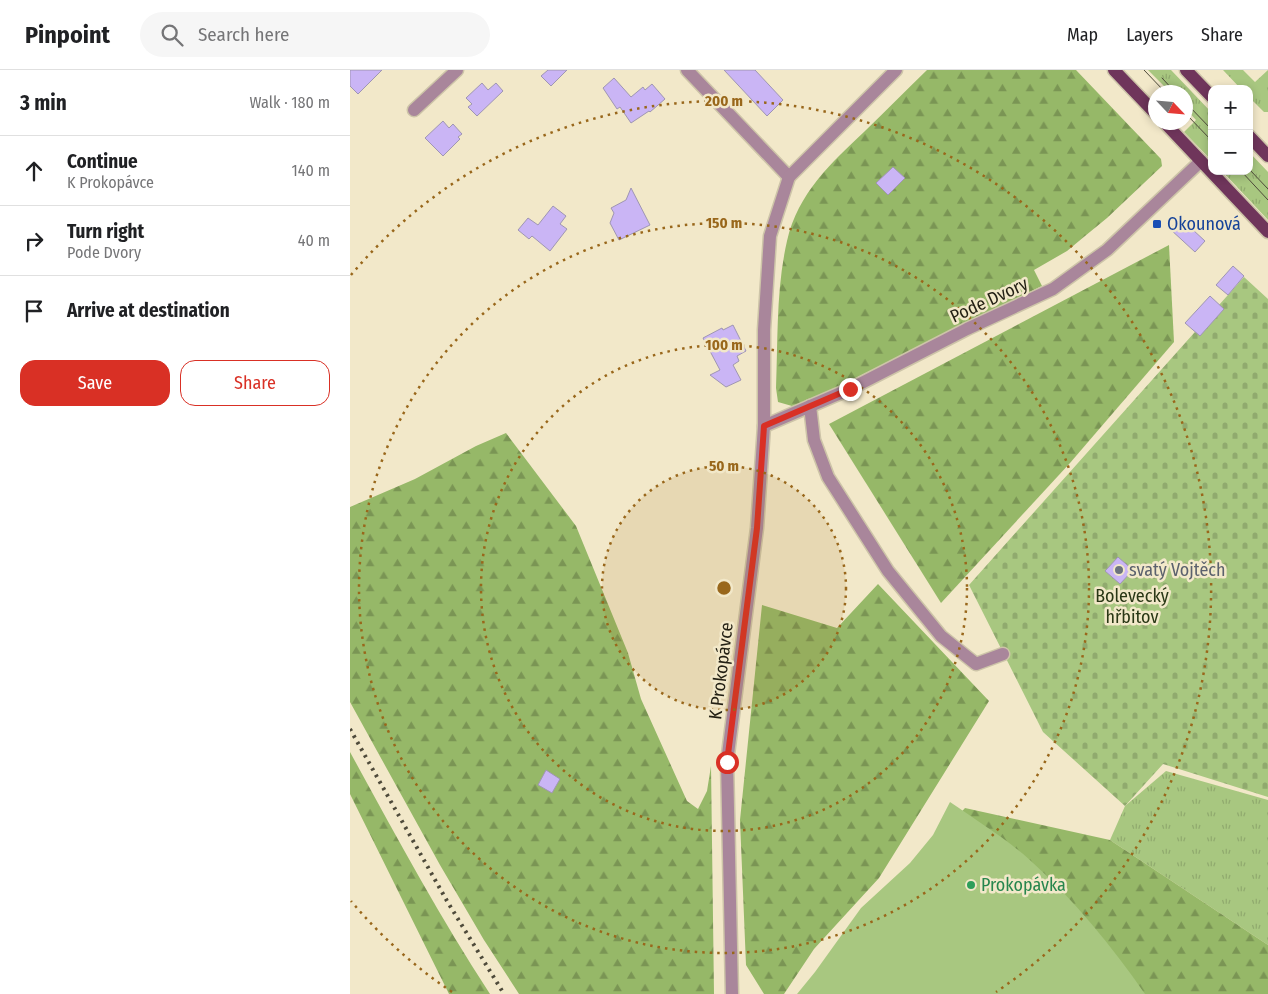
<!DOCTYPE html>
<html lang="en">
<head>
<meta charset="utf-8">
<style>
	body { margin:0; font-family:"Fira Sans Condensed",sans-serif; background:#f6f6f6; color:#202124 }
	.controls { position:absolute; right:15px; top:15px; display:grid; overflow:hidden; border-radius:10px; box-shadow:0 2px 8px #0003 }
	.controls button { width:45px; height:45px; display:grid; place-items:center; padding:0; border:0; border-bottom:1px solid #e0e0e0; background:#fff; color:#202124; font:25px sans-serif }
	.compass { position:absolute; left:798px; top:15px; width:45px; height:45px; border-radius:50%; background:#fff; box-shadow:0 2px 8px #0003; rotate:116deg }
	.stop { position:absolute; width:15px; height:15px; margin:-11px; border:4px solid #d93025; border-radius:50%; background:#fff }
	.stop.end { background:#d93025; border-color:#fff; box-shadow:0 1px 5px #0008 }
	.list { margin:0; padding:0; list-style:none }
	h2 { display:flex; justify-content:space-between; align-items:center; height:65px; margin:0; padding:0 20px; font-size:21px }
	h2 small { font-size:16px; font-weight:400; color:#757577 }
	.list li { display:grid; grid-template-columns:32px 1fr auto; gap:15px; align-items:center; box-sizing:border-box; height:70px; padding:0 20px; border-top:1px solid #e0e0e0 }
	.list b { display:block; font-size:19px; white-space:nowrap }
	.list p { margin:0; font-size:16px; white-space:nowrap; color:#757577 }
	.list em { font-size:16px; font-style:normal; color:#757577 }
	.actions { display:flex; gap:10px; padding:15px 20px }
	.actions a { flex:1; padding:11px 0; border:1px solid #d93025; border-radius:15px; text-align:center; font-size:18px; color:#d93025 }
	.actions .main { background:#d93025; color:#fff }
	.icon { flex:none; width:28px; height:28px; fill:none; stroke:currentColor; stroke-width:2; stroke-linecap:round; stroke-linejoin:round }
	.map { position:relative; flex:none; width:918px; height:924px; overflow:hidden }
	header { display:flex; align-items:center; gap:30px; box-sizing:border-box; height:70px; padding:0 25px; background:#fff; border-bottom:1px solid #e0e0e0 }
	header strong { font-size:24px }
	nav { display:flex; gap:28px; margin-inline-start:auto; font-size:18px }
	.search { width:350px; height:45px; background:#f6f6f6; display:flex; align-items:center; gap:12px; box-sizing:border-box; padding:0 18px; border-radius:28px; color:#757577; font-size:19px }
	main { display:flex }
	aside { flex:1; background:#fff }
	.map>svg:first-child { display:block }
	.grass { fill:url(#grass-tufts) }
	.forest { fill:url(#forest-firs) }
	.cemetery { fill:url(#cemetery-stones) }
	.garden { fill:#a8c780 }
	.building { fill:#cab5f5; stroke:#9f96b2 }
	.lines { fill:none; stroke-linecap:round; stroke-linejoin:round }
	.street-casing { stroke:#cdc4a8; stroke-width:15 }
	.primary-casing { stroke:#cdc4a8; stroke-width:15 }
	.street { stroke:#a9869b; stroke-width:12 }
	.primary { stroke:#6f355b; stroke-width:12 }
	.tram { stroke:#4e4a3a; stroke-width:1 }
	.rail { stroke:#4e4a3a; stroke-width:4; stroke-dasharray:2.5 5; stroke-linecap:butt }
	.route { stroke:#d93025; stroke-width:6 }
	.ring { fill:none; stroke:#99671b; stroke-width:2.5; stroke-dasharray:2.5 5 }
	.transit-dot { fill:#1a4fb4; stroke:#f2e8c9; stroke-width:2 }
	.worship-dot { fill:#6b7280; stroke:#f2e8c9; stroke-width:2 }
	.leisure-dot { fill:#2e9e5b; stroke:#f2e8c9; stroke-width:2 }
	.labels { text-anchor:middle; stroke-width:5; stroke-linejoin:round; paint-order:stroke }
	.transit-label { font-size:18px; fill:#164399; stroke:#f2e8c9; text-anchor:start }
	.street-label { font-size:18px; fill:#221f13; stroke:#f2e8c9 }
	.worship-label { font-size:18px; fill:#5b616d; stroke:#f2e8c9; text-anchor:start }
	.park-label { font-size:18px; fill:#293715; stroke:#f2e8c9 }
	.leisure-label { font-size:18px; fill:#27864d; stroke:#f2e8c9; text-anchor:start }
	.centre { fill:#99671b; stroke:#f2e8c9; stroke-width:2.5 }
	.ring-label { font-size:15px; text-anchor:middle; font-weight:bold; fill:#99671b; stroke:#f2e8c9; stroke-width:5; stroke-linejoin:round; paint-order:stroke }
</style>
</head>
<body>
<header>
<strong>Pinpoint</strong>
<div class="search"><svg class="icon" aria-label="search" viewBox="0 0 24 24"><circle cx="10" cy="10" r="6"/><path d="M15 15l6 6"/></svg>Search here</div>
<nav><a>Map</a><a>Layers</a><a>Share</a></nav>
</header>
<main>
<aside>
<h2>3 min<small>Walk · 180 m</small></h2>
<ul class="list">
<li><svg class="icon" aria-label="ahead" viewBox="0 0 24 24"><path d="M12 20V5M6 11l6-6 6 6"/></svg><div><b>Continue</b><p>K Prokopávce</p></div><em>140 m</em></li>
<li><svg class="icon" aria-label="right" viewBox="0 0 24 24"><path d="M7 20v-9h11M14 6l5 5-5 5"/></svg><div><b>Turn right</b><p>Pode Dvory</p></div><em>40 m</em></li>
<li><svg class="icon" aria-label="arrive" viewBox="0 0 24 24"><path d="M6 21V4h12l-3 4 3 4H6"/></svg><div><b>Arrive at destination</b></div></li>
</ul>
<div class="actions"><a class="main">Save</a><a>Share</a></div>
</aside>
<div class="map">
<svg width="918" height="924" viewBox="0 0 918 924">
	<defs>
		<pattern id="grass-tufts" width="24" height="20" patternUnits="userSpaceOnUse" patternTransform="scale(1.25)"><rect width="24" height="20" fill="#a8c780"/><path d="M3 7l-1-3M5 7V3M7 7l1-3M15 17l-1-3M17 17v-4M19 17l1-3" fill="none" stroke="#90aa6e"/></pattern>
		<pattern id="forest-firs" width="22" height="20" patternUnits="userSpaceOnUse" patternTransform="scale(1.25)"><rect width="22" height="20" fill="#96b868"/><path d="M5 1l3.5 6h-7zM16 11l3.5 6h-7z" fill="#7a9554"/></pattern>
		<pattern id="cemetery-stones" width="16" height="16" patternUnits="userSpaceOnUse" patternTransform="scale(1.25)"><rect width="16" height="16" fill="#a8c780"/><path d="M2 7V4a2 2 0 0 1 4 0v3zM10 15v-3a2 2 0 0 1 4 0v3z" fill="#90aa6e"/></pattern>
	</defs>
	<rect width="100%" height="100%" fill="#f2e8c9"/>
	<!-- grass -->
	<g class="grass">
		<path d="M798,0H821L862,43V91L834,62L846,50L836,39V22H820Z"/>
		<path d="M873,0H893L905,12L918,0V42H914L899,27V19H891Z"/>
		<path d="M899,82L918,102V150L872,101H899Z"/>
		<path d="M816,701L918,730V875L760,770L775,736Z"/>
	</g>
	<!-- forest -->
	<g class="forest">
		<path d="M577,0H726L811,89L812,96L757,148L735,166L717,181L684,200L692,216L459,331L442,336L428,332L426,318C428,269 426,219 437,171C448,123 481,93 515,61C536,41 556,20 577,0Z"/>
		<path d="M819,175L824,272L720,393L591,533L479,354Z"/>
		<path d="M156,363L226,456L278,583L291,629L337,731L348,739L357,721L361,696L364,924H169L134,870L90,795L0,632V437L65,409L126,376Z"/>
		<path d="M528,514L639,631L529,808L464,879L434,924H414L396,895L390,750L412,535L487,558Z"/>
		<path d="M0,682C45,764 89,846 140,924H99L0,724Z"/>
		<path d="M615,738L760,770L918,875V924H448Z"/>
	</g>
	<!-- cemetery -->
	<path class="cemetery" d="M894,207L918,229V727L813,694L775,736L693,662L619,515Z"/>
	<!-- garden -->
	<path class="garden" d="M600,732C626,750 658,770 681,791C725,831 761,875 795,924H447L465,902L511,838L560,793L583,765Z"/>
	<!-- building -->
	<g class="building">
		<path d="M0,0H32L8,24L0,16Z"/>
		<path d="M198,0H217L201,16L191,6Z"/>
		<path d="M374,0H405L433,30L417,46Z"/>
		<path d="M264,8L281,27L293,17L295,20L302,14L315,29L300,42L299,41L281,53L270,37L267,39L253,18Z"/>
		<path d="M132,13L138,20L146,13L153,21L127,46L118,37L122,34L116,28Z"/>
		<path d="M93,51L99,58L103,54L112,64L108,67L110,69L93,86L75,68Z"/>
		<path d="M543,97L555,108L538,125L526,113Z"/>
		<path d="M281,118L300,155L269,170L260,153L264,143L261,138L276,130Z"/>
		<path d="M203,136L216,146L210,154L217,159L200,181L182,166L179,169L168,160L178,148L188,155Z"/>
		<path d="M830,148L855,171L845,182L820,159Z"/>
		<path d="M883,196L894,206L878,225L866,215Z"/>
		<path d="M860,226L874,239L850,266L835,253Z"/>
		<path d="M383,255L396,281L387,286L389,291L383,295L391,310L376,317L360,305L370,300L353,268L372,258L373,260Z"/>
		<path d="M768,487L783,500L770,514L755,501Z"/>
		<path d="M196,700L210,709L202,723L188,715Z"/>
	</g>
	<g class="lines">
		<!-- street casing -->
		<g class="street-casing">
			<g id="street">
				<path d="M337,0L439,107"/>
				<path d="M64,40L107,0"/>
				<path d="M460,336L464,370L478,407L538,501L591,566L626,594L653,584"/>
				<path d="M414,356L500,319L617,259L703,219L757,180L851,91"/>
				<path d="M382,924L377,692L407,458L414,356V260L420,166L439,107L546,0"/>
			</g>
		</g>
		<!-- primary casing -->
		<g class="primary-casing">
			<g id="primary">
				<path d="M764,0L806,44"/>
				<path d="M836,0L862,27"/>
				<path d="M814,52L918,162"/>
				<path d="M899,66L918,86"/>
			</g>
		</g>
		<!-- street -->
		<use href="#street" class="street"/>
		<!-- primary -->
		<use href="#primary" class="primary"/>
		<!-- tram -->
		<g class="tram">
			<path d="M794,0L815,22"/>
			<path d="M812,8L825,22"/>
			<path d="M836,33L862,60"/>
			<path d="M836,44L862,71"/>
			<path d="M899,99L918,119"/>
			<path d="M891,101L918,130"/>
		</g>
		<!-- rail -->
		<path class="rail" d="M0,659L97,831L154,924"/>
	</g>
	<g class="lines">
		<!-- route -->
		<path class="route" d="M377,692L407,458L414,356L500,319"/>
	</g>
	<!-- distance rings -->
	<circle cx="374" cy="518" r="122" fill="#99671b" fill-opacity=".12"/>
	<g class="ring">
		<circle cx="374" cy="518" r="122"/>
		<circle cx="374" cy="518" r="243"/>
		<circle cx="374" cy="518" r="365"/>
		<path d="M102 922A487 487 0 0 1 1 831M1 205A487 487 0 1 1 646 922"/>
	</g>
	<!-- markers -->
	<rect class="transit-dot" x="802" y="149" width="10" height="10" rx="2.5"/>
	<circle class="worship-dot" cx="769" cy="500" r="5"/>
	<circle class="leisure-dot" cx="621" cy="815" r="5"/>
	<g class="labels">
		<!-- transit labels -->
		<g class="transit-label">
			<text x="817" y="160">Okounová</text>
		</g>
		<!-- street labels -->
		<g class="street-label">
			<text transform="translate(639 230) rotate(-25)" y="6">Pode Dvory</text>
			<text transform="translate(371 601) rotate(-83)" y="6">K Prokopávce</text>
		</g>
		<!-- worship labels -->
		<g class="worship-label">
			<text x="779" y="506">svatý Vojtěch</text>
		</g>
		<!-- park labels -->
		<g class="park-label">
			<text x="782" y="532">Bolevecký<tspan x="782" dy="21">hřbitov</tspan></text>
		</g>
		<!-- leisure labels -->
		<g class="leisure-label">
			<text x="631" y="821">Prokopávka</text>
		</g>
	</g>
	<circle cx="374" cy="518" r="8" class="centre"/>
	<g class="ring-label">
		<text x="374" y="36">200 m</text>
		<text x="374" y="158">150 m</text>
		<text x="374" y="280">100 m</text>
		<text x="374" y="401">50 m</text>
	</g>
</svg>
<div class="controls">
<button>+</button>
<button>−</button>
</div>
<svg class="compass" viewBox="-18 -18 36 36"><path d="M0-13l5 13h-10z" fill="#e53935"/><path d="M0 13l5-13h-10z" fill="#757577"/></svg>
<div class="stop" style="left:377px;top:692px"></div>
<div class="stop end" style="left:500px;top:319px"></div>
</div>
</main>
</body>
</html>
